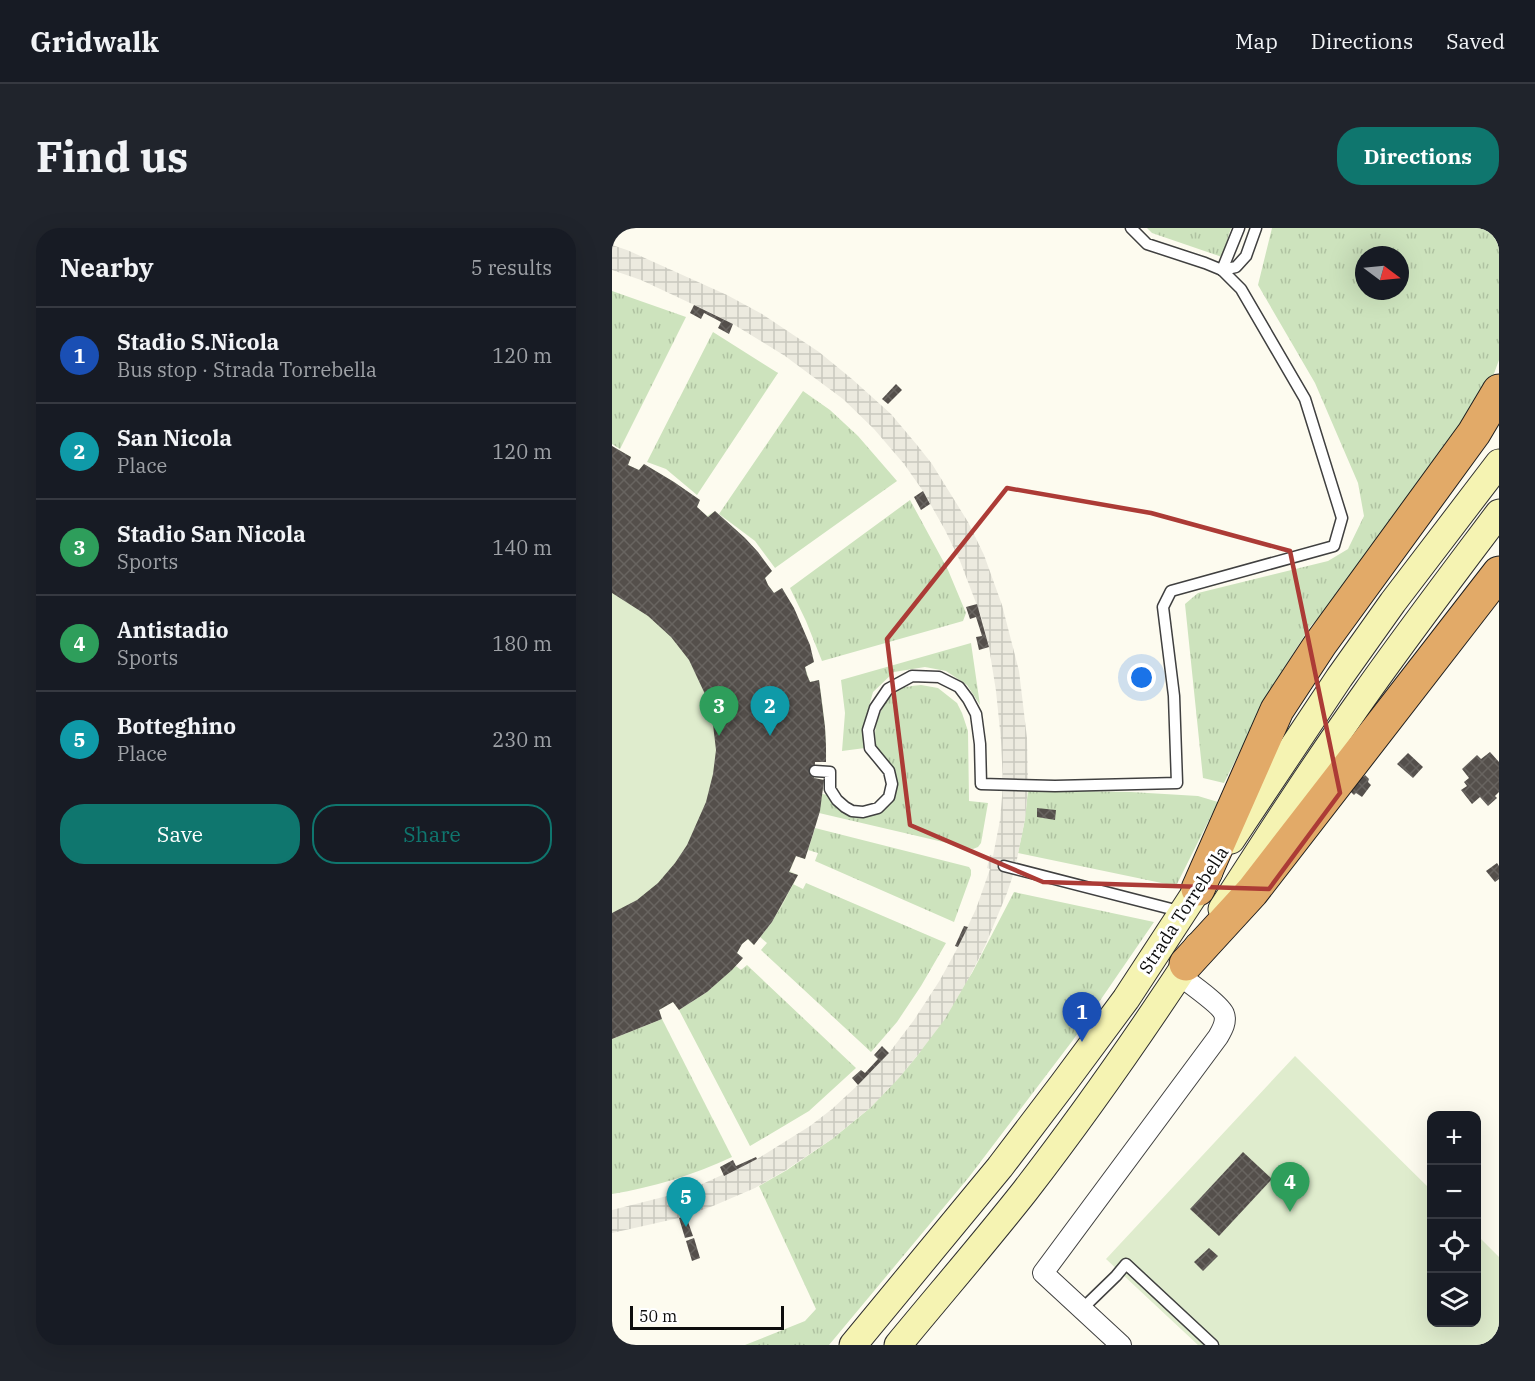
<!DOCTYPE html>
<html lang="en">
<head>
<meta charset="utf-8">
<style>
	body { margin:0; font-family:"IBM Plex Serif",serif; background:#20242c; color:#f1f3f6 }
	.controls { position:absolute; right:18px; bottom:18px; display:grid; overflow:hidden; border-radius:12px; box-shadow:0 6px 24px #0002 }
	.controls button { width:54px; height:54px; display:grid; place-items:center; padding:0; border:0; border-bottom:2px solid #363941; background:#171b24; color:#f1f3f6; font:30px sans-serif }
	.compass { position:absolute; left:743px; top:18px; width:54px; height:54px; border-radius:50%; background:#171b24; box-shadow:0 6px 24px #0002; rotate:106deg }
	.scale { position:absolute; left:18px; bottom:15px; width:154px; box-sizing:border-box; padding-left:6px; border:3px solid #0d0d0d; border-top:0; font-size:16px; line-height:21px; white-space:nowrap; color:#0d0d0d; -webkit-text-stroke:4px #fff; paint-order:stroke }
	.you { position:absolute; left:530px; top:450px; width:21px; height:21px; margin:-15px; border:4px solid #fff; border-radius:50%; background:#1a73e8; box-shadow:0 0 0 9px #1a73e833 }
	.badge { display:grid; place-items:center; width:39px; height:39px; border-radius:50%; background:#0f766e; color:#fff; font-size:20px; font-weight:700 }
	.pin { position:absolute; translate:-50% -50px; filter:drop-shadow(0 2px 3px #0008) }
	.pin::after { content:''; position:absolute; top:32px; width:21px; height:18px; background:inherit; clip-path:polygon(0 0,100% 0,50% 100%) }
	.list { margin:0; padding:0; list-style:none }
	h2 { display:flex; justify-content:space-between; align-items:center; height:78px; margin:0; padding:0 24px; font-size:26px }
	h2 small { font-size:20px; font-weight:400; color:#9ea1a6 }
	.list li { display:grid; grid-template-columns:39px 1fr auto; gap:18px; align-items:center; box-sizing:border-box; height:96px; padding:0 24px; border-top:2px solid #363941 }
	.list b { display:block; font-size:22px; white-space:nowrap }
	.list p { margin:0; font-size:20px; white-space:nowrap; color:#9ea1a6 }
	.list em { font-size:20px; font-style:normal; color:#9ea1a6 }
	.actions { display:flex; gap:12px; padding:18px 24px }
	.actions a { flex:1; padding:14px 0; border:2px solid #0f766e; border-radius:24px; text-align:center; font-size:21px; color:#0f766e }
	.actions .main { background:#0f766e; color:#fff }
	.icon { flex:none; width:33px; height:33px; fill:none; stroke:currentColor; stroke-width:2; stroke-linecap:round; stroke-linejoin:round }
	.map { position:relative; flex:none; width:887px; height:1117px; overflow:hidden; border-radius:24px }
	header { display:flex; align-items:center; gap:36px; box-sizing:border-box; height:84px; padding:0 30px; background:#171b24; border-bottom:2px solid #363941 }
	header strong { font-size:28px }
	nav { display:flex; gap:33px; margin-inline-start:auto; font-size:21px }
	.intro { display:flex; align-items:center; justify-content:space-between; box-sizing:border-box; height:144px; padding:0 36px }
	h1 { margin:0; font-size:42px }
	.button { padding:15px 27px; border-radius:24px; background:#0f766e; color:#fff; font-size:21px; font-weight:700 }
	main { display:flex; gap:36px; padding:0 36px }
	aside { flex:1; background:#171b24; border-radius:24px; box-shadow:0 6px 24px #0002 }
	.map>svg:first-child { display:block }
	.grass { fill:url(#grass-tufts); fill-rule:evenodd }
	.pitch { fill:#dfeccd }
	.plaza { fill:url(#plaza-grid) }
	.building { fill:url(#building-cross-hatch) }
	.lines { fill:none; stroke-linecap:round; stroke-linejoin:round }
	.lane-casing { stroke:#404040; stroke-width:13 }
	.street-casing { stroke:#404040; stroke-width:22 }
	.secondary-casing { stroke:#2f2f2f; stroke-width:29 }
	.highway-casing { stroke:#1e1e1e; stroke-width:35 }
	.lane { stroke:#fff; stroke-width:10 }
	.street { stroke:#fff; stroke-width:20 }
	.secondary { stroke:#f5f3b2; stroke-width:27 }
	.highway { stroke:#e2aa68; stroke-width:33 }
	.marked { fill:none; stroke:#ac3b36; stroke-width:4.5; stroke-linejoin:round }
	.labels { text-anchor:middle; stroke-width:6; stroke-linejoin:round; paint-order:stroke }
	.street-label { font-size:18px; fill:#0d0d0d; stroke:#fff }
</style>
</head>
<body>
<header>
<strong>Gridwalk</strong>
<nav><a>Map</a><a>Directions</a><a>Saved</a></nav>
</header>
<div class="intro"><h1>Find us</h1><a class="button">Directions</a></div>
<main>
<aside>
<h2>Nearby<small>5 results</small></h2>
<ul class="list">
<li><span class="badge" style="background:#1a4fb4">1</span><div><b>Stadio S.Nicola</b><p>Bus stop · Strada Torrebella</p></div><em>120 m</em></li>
<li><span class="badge" style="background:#0f9aa8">2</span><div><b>San Nicola</b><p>Place</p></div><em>120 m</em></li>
<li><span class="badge" style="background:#2e9e5b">3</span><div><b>Stadio San Nicola</b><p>Sports</p></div><em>140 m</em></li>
<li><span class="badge" style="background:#2e9e5b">4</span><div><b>Antistadio</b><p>Sports</p></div><em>180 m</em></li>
<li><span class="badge" style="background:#0f9aa8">5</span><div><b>Botteghino</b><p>Place</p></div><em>230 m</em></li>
</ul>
<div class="actions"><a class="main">Save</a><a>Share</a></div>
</aside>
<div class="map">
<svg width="887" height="1117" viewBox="0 0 887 1117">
	<defs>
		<pattern id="grass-tufts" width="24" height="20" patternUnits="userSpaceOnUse" patternTransform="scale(1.5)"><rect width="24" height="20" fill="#cde3bd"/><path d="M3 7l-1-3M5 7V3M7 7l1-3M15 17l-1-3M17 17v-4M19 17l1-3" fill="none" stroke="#afc2a1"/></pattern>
		<pattern id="plaza-grid" width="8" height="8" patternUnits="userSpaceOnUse" patternTransform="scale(1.5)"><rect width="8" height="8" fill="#eceadf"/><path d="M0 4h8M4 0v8" fill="none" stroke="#c9c8be"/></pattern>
		<pattern id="building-cross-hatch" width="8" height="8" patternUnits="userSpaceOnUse" patternTransform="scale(1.5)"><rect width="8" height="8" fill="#544f4b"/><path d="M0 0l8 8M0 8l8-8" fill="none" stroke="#686460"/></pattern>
	</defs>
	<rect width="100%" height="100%" fill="#fdfbef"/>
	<!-- grass -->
	<g class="grass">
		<path d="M535,0H619L610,29L540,5Z"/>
		<path d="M660,0H877L887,18V132L880,151L765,324L698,399L661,457L612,555L591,550L573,376L586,365L716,333L736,321L752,288L746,255L703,155L646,57ZM752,27H788V63H752Z"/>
		<path d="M0,63L74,89L8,221L0,216Z"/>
		<path d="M101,104L166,145L85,267L54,241L35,234Z"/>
		<path d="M191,163L218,182L246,208L285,253L163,340L143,313L107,286Z"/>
		<path d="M298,272L336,342L354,385L351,393L210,433L194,393L178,360Z"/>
		<path d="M359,415L368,477L355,457L334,443L313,439L282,444L261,464L253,493V520L230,523L233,485L229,452Z"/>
		<path d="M309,457L326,460L345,475L350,485L356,503L357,573L376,575L369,615L366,619L361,621L207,585L210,566L217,567L224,579L231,584L253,589L260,587L282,565C283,554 284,544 277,534C274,529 267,526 265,520C258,500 271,469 290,460C295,458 303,458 309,457Z"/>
		<path d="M416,562L519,564L586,568L606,574L564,658L406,625L413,591Z"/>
		<path d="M203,600L357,639L359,642V647L342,694L203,633L206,625L196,622Z"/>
		<path d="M194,655L334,715L309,758L285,794L259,824L149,722L155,715L148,709L160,694L181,656L191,661Z"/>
		<path d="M402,664L542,694L461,812L357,949L217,1117H133L193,1093L204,1081L147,958L175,942L220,911L258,880L290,846L305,828L360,745Z"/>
		<path d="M135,737L244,840L197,883L138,918L67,782L95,764L124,738L129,742Z"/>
		<path d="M50,791L120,929C81,947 42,959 0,966V811Z"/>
	</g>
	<!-- pitch -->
	<g class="pitch">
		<path d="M0,218L19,229L16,237L27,242L32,236L62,254L88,272L85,279L95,288L103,283L133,310L160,343L153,350L156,357L162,365L170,360C184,384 195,408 202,434L193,439L198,454L207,452C211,479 215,506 214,534H203L202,550L212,552C208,579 202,604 193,631L184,628L178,643L186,647L169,680L142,717L136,711L130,716L125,725L131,730C112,751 90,766 67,782L61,774L47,782L50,791L0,811Z"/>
		<path d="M683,828L819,962L820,1094H864L865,1007L887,1029V1117H586L494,1031Z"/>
	</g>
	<!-- plaza -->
	<path class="plaza" d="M0,17L15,22L115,67L150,86L207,124L240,151L279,186L305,217L320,236L356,294L372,327L390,377L407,443L415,510L416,558L413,591L403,641L395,665L373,718L358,748L333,791L305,828L286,851L258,880L220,911L174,942L143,960L101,978L67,990L0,1005V982L75,963L145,931L198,898L220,881L246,857L277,825L302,792L328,752L346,719L364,681L378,641L375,640L378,627L381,628L388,592L391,557L389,512L384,463L377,419L369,388L348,333L333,302L311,263L292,236L262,201L231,171L173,128L121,96L93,82L29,52L0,42Z"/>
	<!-- building -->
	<g class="building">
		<path d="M82,77L121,96L117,106L106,100L109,94L92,85L89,91L78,85Z"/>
		<path d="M284,156L290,162L276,176L270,171Z"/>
		<path d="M0,218L19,229L16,237L27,242L32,236L62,254L88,272L85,279L96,289L103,283L133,310L146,324L160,343L153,350L156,357L162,365L170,360L182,380L198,417L202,434L193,439L195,447L198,454L207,452L213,499L214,518V534H203L202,550L212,552L208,583L201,606L193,631L184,628L177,644L186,647L160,694L142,717L136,711L130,716L125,725L131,730L120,742L95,764L67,782L61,774L47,782L50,791L0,811V685L25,672L46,655L63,635L75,617L94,574L101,546L104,522L100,488L92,464L77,432L59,409L36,388L0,365Z"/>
		<path d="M311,263L318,276L309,282L302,269Z"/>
		<path d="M365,376L377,419L367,422L364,409L370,408L364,389L358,391L354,379Z"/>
		<path d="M878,524L887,534V564L883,568L885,570L876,578L868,569L860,576L849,562L855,558L852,554L857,550L850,541L865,527L869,531Z"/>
		<path d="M796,525L811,539L801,550L785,536Z"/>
		<path d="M748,547L751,549L753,547L757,551L756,554L759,557L750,569L744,565L742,567L737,562Z"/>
		<path d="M425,580L444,582L443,592L425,589Z"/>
		<path d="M885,635L887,638V651L883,654L874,643Z"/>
		<path d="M352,698L356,699L346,719L343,718Z"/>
		<path d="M270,818L277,825L246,857L240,850L249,842L253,845L266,831L262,827Z"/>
		<path d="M631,924L660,951L607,1008L578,981Z"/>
		<path d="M144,929L145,931L112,948L108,939L121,932L124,938Z"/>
		<path d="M74,988L81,1008L73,1010L67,990Z"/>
		<path d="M82,1010L88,1030L80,1033L74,1013Z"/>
		<path d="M597,1020L606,1028L591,1043L582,1034Z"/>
	</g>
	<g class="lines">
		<!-- lane casing -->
		<g class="lane-casing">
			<g id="lane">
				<path d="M610,42L624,39L634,28L644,0"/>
				<path d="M610,42L627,0"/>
				<path d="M203,543L218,544V561L225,572L233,579L240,583L251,584L266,580L277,569L280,556L277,543L258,520L256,502L263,480L276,461L300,448L327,449L347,459L356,471L364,486L368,516L369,556L443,558L565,555L562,468L551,379L559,363L722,318L730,290L693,171L629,61L610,42L593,35L535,16L519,0"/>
				<path d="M392,638L571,684"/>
				<path d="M470,1081L504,1048L514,1036L601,1117"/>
			</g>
		</g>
		<!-- street casing -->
		<g class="street-casing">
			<path id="street" d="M509,1117L431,1045L606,809C610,802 615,794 612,786C609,777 576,754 567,747"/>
		</g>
		<!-- secondary casing -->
		<g class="secondary-casing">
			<g id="secondary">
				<path d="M619,612L727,450L781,374L887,235"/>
				<path d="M610,681C657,608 704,535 754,465C797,404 842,345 887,285"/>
				<path d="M241,1117L388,939L451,856L514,771L597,644"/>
				<path d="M286,1117C328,1066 372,1015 413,963C474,884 531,802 586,718"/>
			</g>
		</g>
		<!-- highway casing -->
		<g class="highway-casing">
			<g id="highway">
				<path d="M586,661L665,482L709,415L862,205L887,163"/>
				<path d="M574,736L640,664L887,345"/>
			</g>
		</g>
		<!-- lane -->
		<use href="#lane" class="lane"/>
		<!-- street -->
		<use href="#street" class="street"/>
		<!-- secondary -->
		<use href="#secondary" class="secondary"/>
		<!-- highway -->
		<use href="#highway" class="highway"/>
	</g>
	<!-- marked area -->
	<path class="marked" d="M395,260L539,285L678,323L728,565L657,661L431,654L298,597L275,411Z"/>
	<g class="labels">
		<!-- street labels -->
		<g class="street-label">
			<text transform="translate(572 682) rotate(-57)" y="6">Strada Torrebella</text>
		</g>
	</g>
</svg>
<div class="controls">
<button>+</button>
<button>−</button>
<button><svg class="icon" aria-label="locate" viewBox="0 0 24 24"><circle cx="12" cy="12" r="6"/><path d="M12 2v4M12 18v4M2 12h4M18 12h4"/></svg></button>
<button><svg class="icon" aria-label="layers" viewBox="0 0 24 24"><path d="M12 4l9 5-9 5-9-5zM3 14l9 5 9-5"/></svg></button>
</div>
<svg class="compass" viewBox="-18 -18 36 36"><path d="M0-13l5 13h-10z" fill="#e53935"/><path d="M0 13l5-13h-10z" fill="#9ea1a6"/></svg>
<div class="scale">50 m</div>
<div class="you"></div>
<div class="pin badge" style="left:470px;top:814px;background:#1a4fb4">1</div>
<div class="pin badge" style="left:158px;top:508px;background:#0f9aa8">2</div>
<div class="pin badge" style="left:107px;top:508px;background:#2e9e5b">3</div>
<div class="pin badge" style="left:678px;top:984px;background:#2e9e5b">4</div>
<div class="pin badge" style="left:74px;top:999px;background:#0f9aa8">5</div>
</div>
</main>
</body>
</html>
